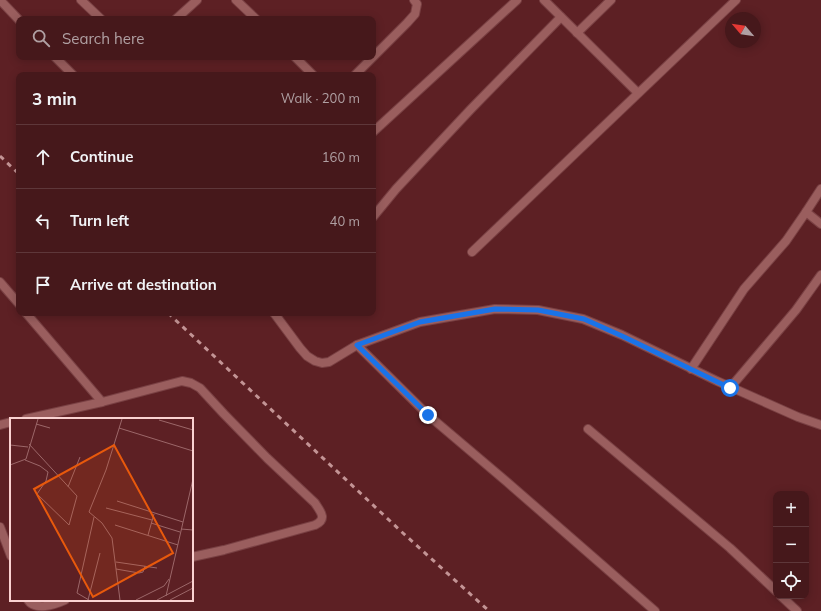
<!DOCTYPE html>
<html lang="en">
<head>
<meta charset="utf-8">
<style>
	body { margin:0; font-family:Mulish,sans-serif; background:#502528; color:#f1f3f6 }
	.controls { position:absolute; right:12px; bottom:12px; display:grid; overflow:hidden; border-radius:8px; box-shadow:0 2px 10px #0003 }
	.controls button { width:36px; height:36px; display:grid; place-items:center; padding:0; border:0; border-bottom:1px solid #5e373a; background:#46181b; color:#f1f3f6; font:20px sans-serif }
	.compass { position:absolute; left:725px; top:12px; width:36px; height:36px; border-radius:50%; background:#46181b; box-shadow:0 2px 10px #0003; rotate:299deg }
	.stop { position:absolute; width:12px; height:12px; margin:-9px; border:3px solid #1a73e8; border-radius:50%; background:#fff }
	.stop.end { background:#1a73e8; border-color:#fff; box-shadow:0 1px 4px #0008 }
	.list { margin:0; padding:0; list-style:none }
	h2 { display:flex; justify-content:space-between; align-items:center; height:52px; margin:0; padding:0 16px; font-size:17px }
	h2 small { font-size:13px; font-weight:400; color:#b0a0a3 }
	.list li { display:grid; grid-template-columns:26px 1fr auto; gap:12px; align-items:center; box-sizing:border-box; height:64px; padding:0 16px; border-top:1px solid #5e373a }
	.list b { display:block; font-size:15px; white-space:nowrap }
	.list em { font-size:13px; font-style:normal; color:#b0a0a3 }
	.icon { flex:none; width:22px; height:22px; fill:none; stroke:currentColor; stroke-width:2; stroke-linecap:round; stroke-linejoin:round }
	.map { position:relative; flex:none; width:821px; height:611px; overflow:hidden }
	.search { position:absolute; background:#46181b; box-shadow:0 2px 10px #0003; left:16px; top:16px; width:360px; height:44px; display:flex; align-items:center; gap:10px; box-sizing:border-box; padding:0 14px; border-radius:8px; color:#b0a0a3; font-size:15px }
	.panel { position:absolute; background:#46181b; box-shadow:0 2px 10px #0003; left:16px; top:72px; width:360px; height:244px; border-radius:8px }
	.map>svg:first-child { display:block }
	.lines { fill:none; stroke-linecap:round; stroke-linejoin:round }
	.lane-casing { stroke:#794043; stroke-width:10 }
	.street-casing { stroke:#794043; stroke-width:10 }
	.lane { stroke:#9a5e5e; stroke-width:8 }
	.street { stroke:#9a5e5e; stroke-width:8 }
	.rail { stroke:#c39495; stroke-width:3; stroke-dasharray:5 5; stroke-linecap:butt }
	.route { stroke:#1a73e8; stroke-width:5 }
	.inset-road { fill:none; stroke:#9c6769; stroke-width:1 }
	.view { fill:#e8590c; fill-opacity:0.15; stroke:#e8590c; stroke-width:2 }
	.inset-edge { fill:none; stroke:#fad2d1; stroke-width:2 }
</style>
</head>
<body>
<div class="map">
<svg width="821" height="611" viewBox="0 0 821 611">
	<rect width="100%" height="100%" fill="#5d2024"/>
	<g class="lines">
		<!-- lane casing -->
		<g class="lane-casing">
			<g id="lane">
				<path d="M81,0L101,19"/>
				<path d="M236,0L256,19"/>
				<path d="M176,19L197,0"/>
				<path d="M295,57L313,75"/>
				<path d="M355,75L407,23L415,14L417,4L414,0"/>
			</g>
		</g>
		<!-- street casing -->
		<g class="street-casing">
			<g id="street">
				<path d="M0,0L19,20"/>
				<path d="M544,0L638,93"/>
				<path d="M577,33L611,0"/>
				<path d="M55,57L73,75"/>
				<path d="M373,132L517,0"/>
				<path d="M806,212L821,224"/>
				<path d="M373,217L396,189L471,109L561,17"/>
				<path d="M472,252L736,0"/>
				<path d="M0,282L19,304"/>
				<path d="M26,313L102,402"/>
				<path d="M274,313L300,348L307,356L315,361L322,363L329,362L357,345L420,322L495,309L538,310L583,319L622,335L717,381L798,417L821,425"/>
				<path d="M357,345L428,415L507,482L655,611"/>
				<path d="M691,369L744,289L786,241L806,212L821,189"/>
				<path d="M730,388L796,310L821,275"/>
				<path d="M26,419L102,402L182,381L191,383L200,388L224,414L267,458L315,503C320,511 328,519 315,525L224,550L192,557"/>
				<path d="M0,425L11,422"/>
				<path d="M588,429L730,548L776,591"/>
				<path d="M0,527L11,556"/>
				<path d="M781,596L797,611"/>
				<path d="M28,600C35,611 54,605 65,600"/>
			</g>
		</g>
		<!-- lane -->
		<use href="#lane" class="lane"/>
		<!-- street -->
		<use href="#street" class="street"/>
		<!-- rail -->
		<g class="rail">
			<path d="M0,156L19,174"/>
			<path d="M168,313L404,534L489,611"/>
		</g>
	</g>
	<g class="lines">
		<!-- route -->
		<path class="route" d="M428,415L357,345L420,322L495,309L538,310L584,319L622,336L730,388"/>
	</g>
	<!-- overview -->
	<g transform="translate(10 418)">
		<rect width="183" height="183" fill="#5d2024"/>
		<path class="inset-road" d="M149,2L183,12M26,6L40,10M109,10L183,33M0,27L18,29M15,42L30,48L38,54L36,63L27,76L59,107L67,78L19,26M0,47L16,41L28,1M58,69L70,39M107,83L173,104M96,90L142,102M141,105L170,114M105,107L168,127M171,111L183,112M138,117L144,96M106,144L147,150M106,151L129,155L133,154L135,148M156,178L183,61M78,182L90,135M79,182L67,175L84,99M110,182L102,120L92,105L79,94L96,52L112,1M126,182L154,168L159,161M147,182L183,163M160,182L183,170"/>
		<path class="view" d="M104,27L163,135L83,179L24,71Z"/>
		<rect width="183" height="183" class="inset-edge"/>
	</g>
</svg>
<div class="controls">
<button>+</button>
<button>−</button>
<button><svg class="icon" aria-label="locate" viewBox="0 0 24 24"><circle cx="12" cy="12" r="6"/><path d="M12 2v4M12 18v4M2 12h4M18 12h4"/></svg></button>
</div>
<svg class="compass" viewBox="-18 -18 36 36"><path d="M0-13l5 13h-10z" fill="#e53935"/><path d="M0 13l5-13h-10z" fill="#b0a0a3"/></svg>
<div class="stop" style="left:730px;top:388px"></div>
<div class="stop end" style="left:428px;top:415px"></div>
<div class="search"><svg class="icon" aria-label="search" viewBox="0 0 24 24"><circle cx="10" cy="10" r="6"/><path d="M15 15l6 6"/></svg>Search here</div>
<section class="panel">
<h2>3 min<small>Walk · 200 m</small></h2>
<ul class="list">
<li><svg class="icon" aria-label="ahead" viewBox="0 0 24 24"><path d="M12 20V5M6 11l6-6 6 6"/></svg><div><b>Continue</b></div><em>160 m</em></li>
<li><svg class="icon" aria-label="left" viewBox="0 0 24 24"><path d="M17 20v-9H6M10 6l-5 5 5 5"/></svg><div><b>Turn left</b></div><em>40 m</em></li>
<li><svg class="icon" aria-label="arrive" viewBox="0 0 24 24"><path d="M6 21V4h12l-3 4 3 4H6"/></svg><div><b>Arrive at destination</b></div></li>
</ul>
</section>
</div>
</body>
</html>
